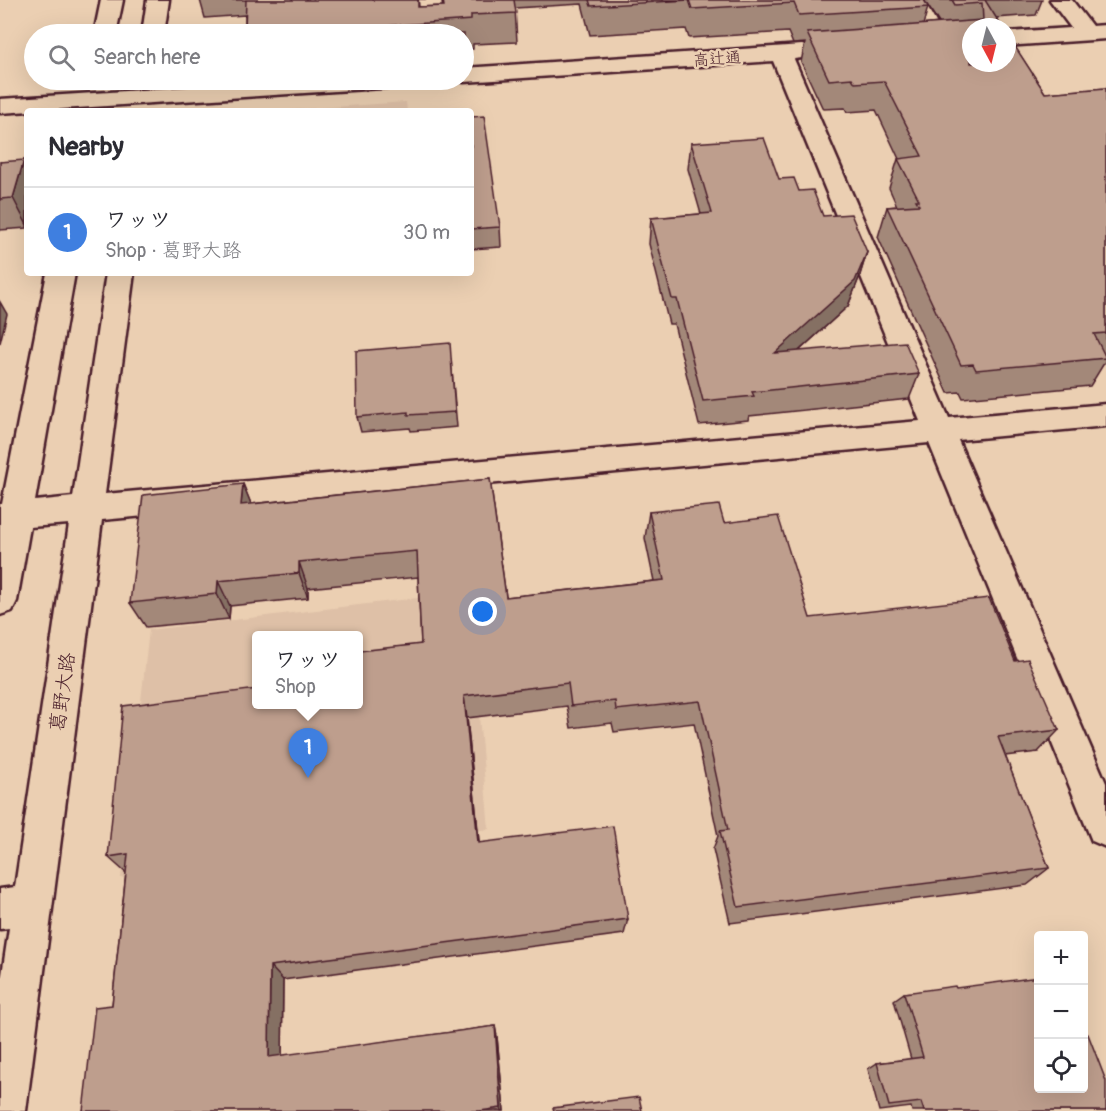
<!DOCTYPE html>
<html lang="en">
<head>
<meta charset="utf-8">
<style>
	body { margin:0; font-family:Pangolin,"Klee One",sans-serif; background:#f7f7f7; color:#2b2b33 }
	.controls { position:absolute; right:18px; bottom:18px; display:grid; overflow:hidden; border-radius:6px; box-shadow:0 6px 24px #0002 }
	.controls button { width:54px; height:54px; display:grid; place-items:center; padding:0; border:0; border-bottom:2px solid #e1e1e2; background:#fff; color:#2b2b33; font:30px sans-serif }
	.compass { position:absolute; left:962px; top:18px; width:54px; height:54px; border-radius:50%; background:#fff; box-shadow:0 6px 24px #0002; rotate:173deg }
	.you { position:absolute; left:483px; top:612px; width:21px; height:21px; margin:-15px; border:4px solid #fff; border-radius:50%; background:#1a73e8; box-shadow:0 0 0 9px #1a73e833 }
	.badge { display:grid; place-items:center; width:39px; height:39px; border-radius:50%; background:#b45309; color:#fff; font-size:20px; font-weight:700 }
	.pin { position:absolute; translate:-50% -50px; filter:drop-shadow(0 2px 3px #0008) }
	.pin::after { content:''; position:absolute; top:32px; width:21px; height:18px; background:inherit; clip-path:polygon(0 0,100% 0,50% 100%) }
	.popup { position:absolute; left:252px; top:631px; width:111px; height:78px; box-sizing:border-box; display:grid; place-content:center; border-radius:6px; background:#fff; filter:drop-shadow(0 2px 4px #0005); font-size:20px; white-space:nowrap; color:#7c7c81 }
	.popup b { font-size:22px; color:#2b2b33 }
	.popup::after { content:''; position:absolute; left:50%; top:100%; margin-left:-12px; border:12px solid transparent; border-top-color:#fff }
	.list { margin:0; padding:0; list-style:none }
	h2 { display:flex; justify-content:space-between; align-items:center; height:78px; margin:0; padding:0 24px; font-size:26px }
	h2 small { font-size:20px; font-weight:400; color:#7c7c81 }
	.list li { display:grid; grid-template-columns:39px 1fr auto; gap:18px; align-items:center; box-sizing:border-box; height:90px; padding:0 24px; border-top:2px solid #e1e1e2 }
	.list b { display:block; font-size:22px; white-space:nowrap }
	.list p { margin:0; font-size:20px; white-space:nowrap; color:#7c7c81 }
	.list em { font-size:20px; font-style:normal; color:#7c7c81 }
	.icon { flex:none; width:33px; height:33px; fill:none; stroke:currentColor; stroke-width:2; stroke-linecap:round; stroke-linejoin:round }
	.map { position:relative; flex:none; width:1106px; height:1111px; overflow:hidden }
	.search { position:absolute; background:#fff; box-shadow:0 6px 24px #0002; left:24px; top:24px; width:450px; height:66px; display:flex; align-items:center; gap:15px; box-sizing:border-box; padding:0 21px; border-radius:33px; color:#7c7c81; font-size:22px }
	.panel { position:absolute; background:#fff; box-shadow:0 6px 24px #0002; left:24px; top:108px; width:450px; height:168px; border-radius:6px }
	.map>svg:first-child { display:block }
	.built { fill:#dec0a7; fill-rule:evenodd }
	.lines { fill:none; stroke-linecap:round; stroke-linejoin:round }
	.minor-casing { stroke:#4a1f2b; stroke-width:5 }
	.minor { fill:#ebcfb2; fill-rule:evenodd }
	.wall { fill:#a38879; stroke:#4a1f2b; stroke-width:1.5 }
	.shaded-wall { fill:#856f63; stroke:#4a1f2b; stroke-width:1.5 }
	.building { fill:#be9e8d; stroke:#4a1f2b; stroke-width:1.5 }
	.labels { text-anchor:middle; stroke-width:5; stroke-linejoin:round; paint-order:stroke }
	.far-street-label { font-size:16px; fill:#4a1f2b; stroke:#ebcfb2 }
	.street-label { font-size:20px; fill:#4a1f2b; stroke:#ebcfb2 }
</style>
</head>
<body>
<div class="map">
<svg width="1106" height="1111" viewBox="0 0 1106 1111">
	<rect width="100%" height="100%" fill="#ebcfb2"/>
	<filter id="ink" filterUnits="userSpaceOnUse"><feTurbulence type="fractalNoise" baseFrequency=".0167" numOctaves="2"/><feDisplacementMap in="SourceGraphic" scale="12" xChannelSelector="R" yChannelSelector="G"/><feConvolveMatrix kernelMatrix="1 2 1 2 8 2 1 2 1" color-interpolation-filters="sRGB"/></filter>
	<g filter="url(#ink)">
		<!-- built -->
		<g class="built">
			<path d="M406,102L407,111H275Z"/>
			<path d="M468,592L489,829L121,878L149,630ZM257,636H359V704H257Z"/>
		</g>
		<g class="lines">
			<!-- minor casing -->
			<g class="minor-casing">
				<g id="minor">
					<path d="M101,0H123L116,34H94Z"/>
					<path d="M147,0H169L164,34H142Z"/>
					<path d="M419,0H441L445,34H423Z"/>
					<path d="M901,0H923L948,43L945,48L937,50L929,48Z"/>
					<path d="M1050,0H1072L1092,26L1106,25V39L1007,46V32L1071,28Z"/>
					<path d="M802,45L810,47L813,52L810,57L794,59L949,418L1106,404V426L958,440L1106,783V847L1092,841L929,443L102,520L26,1111H0V988L9,928L0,929V889L15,887L69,524L30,527L17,601L12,611L0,615V504H2L47,273H75L35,501L73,497L106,273H134L105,494L920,421L773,61L464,82L456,80H464V68Z"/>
					<path d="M299,80H408L405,85L397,87L0,113V99Z"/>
				</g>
			</g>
			<!-- minor -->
			<use href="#minor" class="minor"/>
		</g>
		<!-- wall -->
		<g class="wall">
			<path d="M200,0H418V7L443,6V0H924L928,7L923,25L939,23L924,0H1042L1036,15L996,18L1045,93L1106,88V360L1090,386L963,398L960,392L948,393L878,237L887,207L897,206L889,188L898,159H899L876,110L847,112L845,108L823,109L801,62L805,43L793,44L788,32L689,38L686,29L590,35L582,4L515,8L517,42L473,44V49L464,50V34H246L245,29V15L205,18Z"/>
			<path d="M471,117L500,227L501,247L471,249Z"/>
			<path d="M691,143L779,179L799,191L823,216L867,252L859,278L848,306L799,351L919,374L909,399L749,416L748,420L699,425L674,324H669L649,244L651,218L701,214L688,169Z"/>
			<path d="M0,162L27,167V228L0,230Z"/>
			<path d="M451,359L457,427L411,431L410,428L361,432L357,417Z"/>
			<path d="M490,479L506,597L654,581L645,538L649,512L724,523L810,618L1015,661L1059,730L1038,752L1005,756L1049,868L1027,885L730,923L713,849L718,836L694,723L614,732L612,723L571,728L567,706L467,718L479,843L628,919L624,934L283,980L282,1056L495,1026L497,1037L504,1111H83L112,1005L126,873L108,857L257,705L421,644L418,577L308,588V598L230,606L229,619L146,627L130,603L243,484L251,504Z"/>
			<path d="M956,988L1106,1111H912L911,1107L879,1111L868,1069L877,1063L911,1059L894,1000L904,993Z"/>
		</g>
		<!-- shaded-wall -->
		<g class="shaded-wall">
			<path d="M24,160L27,167V225L13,198Z"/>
			<path d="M867,252L859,278L848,306L769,378L775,353Z"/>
			<path d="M0,302L7,314L0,343Z"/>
			<path d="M243,484L254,511L241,505Z"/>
			<path d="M299,562L308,588V598L299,573Z"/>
			<path d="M218,581L230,606L229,619L217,594Z"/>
			<path d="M464,696L467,718L481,861L478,843Z"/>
			<path d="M270,966L283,980L282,1067L269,1057Z"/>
			<path d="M495,1026L497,1037L504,1111H502L501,1108Z"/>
		</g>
		<!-- building -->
		<g class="building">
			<path d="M246,0H418V7L444,6L443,0H514L516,13L471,15V20L270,34H253L254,28L245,29Z"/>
			<path d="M589,0H924L928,7L799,15L794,3L692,9L689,0L591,6Z"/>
			<path d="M952,0H985L1002,27H971V63H1007V34L1045,93L1106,88V333L1094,334L1106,358L976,370L973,364L961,365L887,207L919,205L916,200H919L898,159L922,156L884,81L855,83L852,78L829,80L807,33L983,20L982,3L955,5Z"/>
			<path d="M484,116L500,227L471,229V117Z"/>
			<path d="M764,138L779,179L794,178L799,191L813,190L823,216L851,214L867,252L855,281L775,353L905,342L919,374L752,392L754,396L703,401L677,299H672L651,218L712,213L691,143Z"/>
			<path d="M24,160L13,198L0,199V162Z"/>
			<path d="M450,343L455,412L408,415V412L357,417L356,351Z"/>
			<path d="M490,479L506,597L664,580L649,512L719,505L724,523L778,516L810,618L989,598L1015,661L1028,659L1059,730L998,737L1049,868L738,907L720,831L728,830L700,701L616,710L615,701L571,706L568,683L464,696L478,843L613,826L628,919L270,966L269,1057L495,1026L501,1108L480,1111H83L95,1007L112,1005L128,854L108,857L123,706L257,689V705H359V651L421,644L417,551L299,562V573L218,581L217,594L130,603L143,495L243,484L241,505Z"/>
			<path d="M1038,977V1089H1083V1035L1088,1034L1106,1081V1111H924L921,1102L889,1106L877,1063L923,1057L904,993L955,986L956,988Z"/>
			<path d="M639,1097L642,1111H554L553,1108Z"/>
		</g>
	</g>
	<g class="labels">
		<!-- far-street labels -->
		<g class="far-street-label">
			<text transform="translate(717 58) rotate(-4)" y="6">高辻通</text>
		</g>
		<!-- street labels -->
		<g class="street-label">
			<text transform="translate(62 692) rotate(-82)" y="7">葛野大路</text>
		</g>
	</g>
</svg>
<div class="controls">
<button>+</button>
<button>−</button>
<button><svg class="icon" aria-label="locate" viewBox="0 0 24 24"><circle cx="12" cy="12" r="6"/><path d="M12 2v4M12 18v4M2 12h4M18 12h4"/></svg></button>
</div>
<svg class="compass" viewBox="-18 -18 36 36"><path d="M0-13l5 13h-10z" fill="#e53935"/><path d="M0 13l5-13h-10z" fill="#7c7c81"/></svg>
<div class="you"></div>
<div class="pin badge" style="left:308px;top:778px;background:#3f7fe0">1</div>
<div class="popup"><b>ワッツ</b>Shop</div>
<div class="search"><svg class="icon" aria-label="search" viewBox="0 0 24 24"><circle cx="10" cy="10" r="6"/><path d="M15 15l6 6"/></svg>Search here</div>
<section class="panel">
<h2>Nearby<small></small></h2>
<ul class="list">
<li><span class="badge" style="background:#3f7fe0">1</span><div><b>ワッツ</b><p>Shop · 葛野大路</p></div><em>30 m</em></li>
</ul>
</section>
</div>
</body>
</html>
